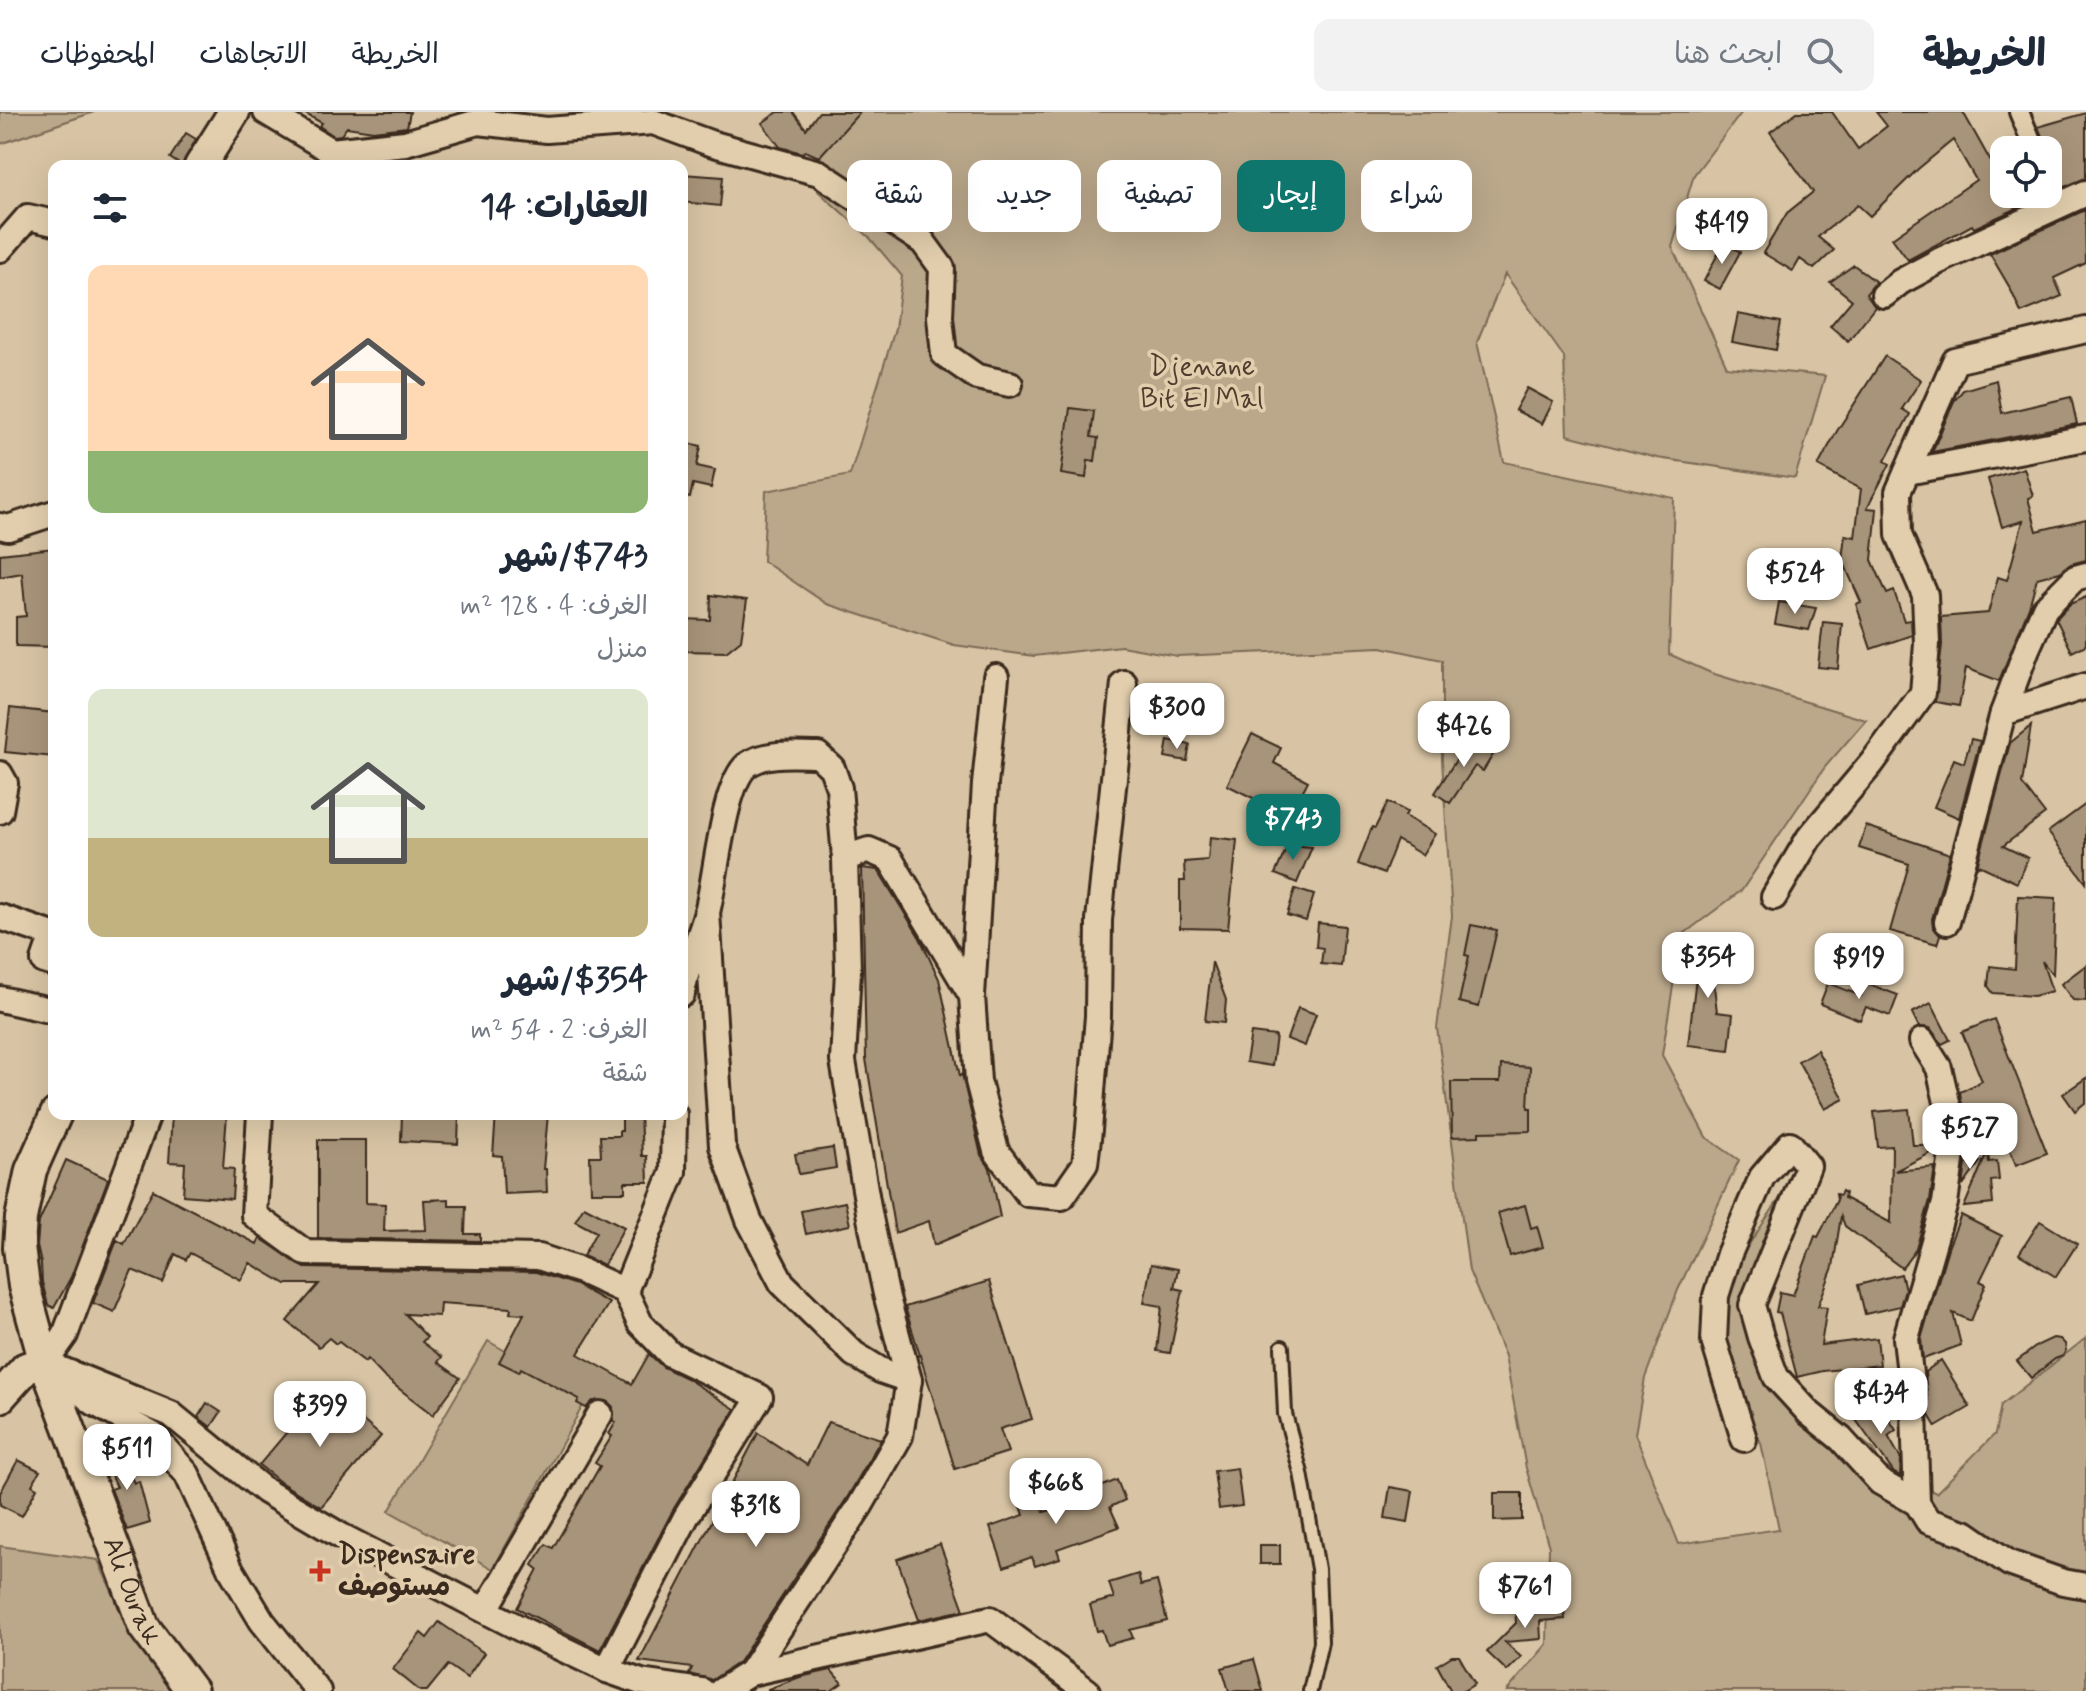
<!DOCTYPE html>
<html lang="ar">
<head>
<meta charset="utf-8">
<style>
  :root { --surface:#fff; --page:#f2f2f3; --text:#1f2937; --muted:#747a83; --line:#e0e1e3; --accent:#0f766e }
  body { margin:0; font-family:Mynerve,"Playpen Sans Arabic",sans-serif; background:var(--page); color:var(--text); direction:rtl; height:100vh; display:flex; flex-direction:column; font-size:30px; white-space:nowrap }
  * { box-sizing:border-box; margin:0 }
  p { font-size:26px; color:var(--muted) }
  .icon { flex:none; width:44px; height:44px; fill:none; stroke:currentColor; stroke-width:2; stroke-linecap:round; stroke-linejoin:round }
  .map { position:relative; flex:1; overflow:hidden; direction:ltr }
  .details { position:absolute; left:48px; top:48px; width:640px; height:960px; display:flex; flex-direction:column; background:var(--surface); border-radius:16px; box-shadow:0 8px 32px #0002; direction:rtl }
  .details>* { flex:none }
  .top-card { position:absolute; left:712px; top:48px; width:760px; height:72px; direction:rtl; display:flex; gap:16px }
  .tools { position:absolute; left:1990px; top:24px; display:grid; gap:16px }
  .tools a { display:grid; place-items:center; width:72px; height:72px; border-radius:16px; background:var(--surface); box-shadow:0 8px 32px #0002; font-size:40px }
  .price { position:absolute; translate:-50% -68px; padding:0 18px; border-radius:16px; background:#fff; color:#222; font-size:26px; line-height:52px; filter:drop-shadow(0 2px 4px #0008) }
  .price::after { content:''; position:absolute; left:50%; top:48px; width:24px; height:18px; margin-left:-12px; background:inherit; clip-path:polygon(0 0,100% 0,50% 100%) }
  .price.active { background:var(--accent); color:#fff }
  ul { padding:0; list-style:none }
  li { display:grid; align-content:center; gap:16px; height:424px; padding:0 40px }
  li span { display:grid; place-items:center; height:248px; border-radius:16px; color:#555 }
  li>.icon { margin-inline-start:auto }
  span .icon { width:144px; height:144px; fill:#fffc; stroke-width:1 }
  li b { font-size:34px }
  h2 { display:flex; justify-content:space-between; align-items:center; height:96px; padding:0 40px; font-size:34px }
  .tag { padding:0 28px; border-radius:16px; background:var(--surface); box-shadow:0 8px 32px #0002; font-size:28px; line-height:72px }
  .tag.active { background:var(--accent); color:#fff }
  header { display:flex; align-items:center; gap:48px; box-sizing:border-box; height:112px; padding:0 40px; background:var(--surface); border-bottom:2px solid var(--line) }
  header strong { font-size:38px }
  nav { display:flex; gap:44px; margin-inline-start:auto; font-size:28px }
  .search { width:560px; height:72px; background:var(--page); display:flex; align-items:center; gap:20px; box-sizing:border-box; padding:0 28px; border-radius:16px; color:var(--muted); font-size:30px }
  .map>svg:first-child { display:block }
  .green { fill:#bba88b; stroke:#7b6954; stroke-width:2 }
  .building { fill:#a8947a; stroke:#3b2a1e; stroke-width:2 }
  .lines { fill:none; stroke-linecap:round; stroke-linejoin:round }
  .service-casing { stroke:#3b2a1e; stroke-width:18 }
  .pedestrian-casing { stroke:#3b2a1e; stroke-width:24 }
  .minor-casing { stroke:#3b2a1e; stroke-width:30 }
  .tertiary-casing { stroke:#3b2a1e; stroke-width:36 }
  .service { stroke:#e2cead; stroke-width:12 }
  .pedestrian { stroke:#e2cead; stroke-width:18 }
  .minor { stroke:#e2cead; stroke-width:24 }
  .tertiary { stroke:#e2cead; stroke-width:30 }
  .poi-dot { fill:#c8321e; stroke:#e2cead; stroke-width:3 }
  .labels { text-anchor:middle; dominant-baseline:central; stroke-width:7; stroke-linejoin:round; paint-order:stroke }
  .park-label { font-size:28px; fill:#4e3d2e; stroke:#e2cead }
  .poi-label { font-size:28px; font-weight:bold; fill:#3b2a1e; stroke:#e2cead; text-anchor:start }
  .street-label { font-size:28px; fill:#3b2a1e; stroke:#e2cead }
</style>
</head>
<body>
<header>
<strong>الخريطة</strong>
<div class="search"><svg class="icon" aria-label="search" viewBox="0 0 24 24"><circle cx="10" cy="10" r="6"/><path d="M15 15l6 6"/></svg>ابحث هنا</div>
<nav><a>الخريطة</a><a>الاتجاهات</a><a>المحفوظات</a></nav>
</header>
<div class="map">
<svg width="2086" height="1579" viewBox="0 0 2086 1579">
  <rect width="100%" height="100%" fill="#d8c4a4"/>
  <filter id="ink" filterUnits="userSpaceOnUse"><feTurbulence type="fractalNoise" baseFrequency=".0125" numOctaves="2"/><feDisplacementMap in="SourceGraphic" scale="16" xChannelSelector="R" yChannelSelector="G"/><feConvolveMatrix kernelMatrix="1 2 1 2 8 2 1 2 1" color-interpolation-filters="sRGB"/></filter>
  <g filter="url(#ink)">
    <g class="green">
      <polygon points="0,0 94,0 0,32"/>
      <polygon points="845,0 1742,0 1694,63 1672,135 1727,255 1825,264 1795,366 1657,346 1567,323 1564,245 1505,162 1477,230 1504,350 1674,386 1669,542 1711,561 1866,608 1825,655 1742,778 1681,824 1662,943 1706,1025 1739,1048 1678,1178 1645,1266 1635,1322 1679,1432 1779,1417 1761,1331 1720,1234 1728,1164 1782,1083 1762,1130 1760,1180 1776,1244 1798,1278 1874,1338 1879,1352 1936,1381 1995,1322 2001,1293 2086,1226 2086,1579 1507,1579 1547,1532 1549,1435 1526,1356 1505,1244 1469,1159 1437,916 1452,804 1442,648 1442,548 1381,535 1177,544 1121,534 1034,544 954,533 827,492 763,449 766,379 850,363 895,217 902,164 869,125 818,79 822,32"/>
      <polygon points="488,1229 587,1286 493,1457 389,1399"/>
      <path d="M0,1434L98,1448C118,1496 141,1538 175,1579H0Z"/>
    </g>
    <g class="building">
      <polygon points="302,0 410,0 407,15 373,19 347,15 341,23 334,24 319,14 322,11"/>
      <polygon points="778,0 793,0 806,17 819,0 860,0 819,45 805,39 802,41 780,35 762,11"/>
      <polygon points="1797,0 1832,0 1858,37 1887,14 1876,0 1963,0 1996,59 2004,55 2004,82 2041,82 2042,85 1974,116 1972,113 1908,148 1892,126 1976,68 1953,28 1918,57 1870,104 1858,93 1818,125 1834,138 1814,157 1800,147 1793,159 1763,141 1787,101 1813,80 1770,20"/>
      <polygon points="2086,1 2086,66 2064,75 2056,59 2048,56 2048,38 2038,15"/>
      <polygon points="186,21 196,27 182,54 170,46"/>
      <polygon points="682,62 723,65 720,94 682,90"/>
      <polygon points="2085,98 2086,151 2054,166 2062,184 2021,201 2010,176 1990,142"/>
      <polygon points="1724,130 1740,140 1720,177 1704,169"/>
      <polygon points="1854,153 1876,170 1866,182 1875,195 1848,229 1830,214 1852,188 1830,170"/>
      <polygon points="1738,202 1781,210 1776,238 1732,230"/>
      <polygon points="1885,244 1921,268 1902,297 1910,302 1885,349 1890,352 1867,396 1877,397 1872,448 1887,482 1894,479 1904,509 1911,508 1912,523 1871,537 1856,492 1861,490 1842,447 1845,423 1855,425 1861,377 1818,354 1837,319"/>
      <polygon points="1996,268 2002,301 2071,285 2077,312 1932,340 1954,289 1963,278"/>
      <polygon points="1527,276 1553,290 1542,312 1515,298"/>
      <polygon points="1070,296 1094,299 1091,325 1098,326 1095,349 1088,348 1086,366 1061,362"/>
      <polygon points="682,329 701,334 697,354 715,358 711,376 693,372 690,386 682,385"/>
      <polygon points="2024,356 2033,384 2028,386 2037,419 2086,407 2086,448 2071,452 2060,460 2037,466 2029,495 1999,569 1966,556 1959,594 1935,590 1942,533 1941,505 1988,501 1998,465 2007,468 2023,409 2002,415 1988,367"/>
      <polygon points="54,436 54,535 16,534 16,505 26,504 22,461 0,465 0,442"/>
      <polygon points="711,483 747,488 741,528 726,540 682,539 682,507 710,508"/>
      <polygon points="2086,485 2086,533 2072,540 2056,507 2070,492"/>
      <polygon points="1779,490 1816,496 1809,518 1775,512"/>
      <polygon points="1823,510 1842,512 1838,557 1818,555"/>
      <polygon points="10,596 54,601 54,645 5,640"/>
      <polygon points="2031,614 2022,672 2045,702 2003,734 2028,746 2017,771 1979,753 1977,755 2010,631"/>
      <polygon points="1252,622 1281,636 1274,651 1308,669 1287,709 1280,709 1267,702 1271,695 1227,673"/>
      <polygon points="1470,626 1494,641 1483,659 1475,654 1450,691 1435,681"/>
      <polygon points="1971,627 1980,629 1959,706 1934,695 1954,647 1964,651"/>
      <polygon points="1168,628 1190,633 1187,649 1165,645"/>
      <polygon points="1388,690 1407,700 1405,704 1435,722 1422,743 1397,728 1384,762 1358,752 1372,715 1375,716"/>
      <polygon points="2086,692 2086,771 2048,720"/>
      <polygon points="1866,714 1950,742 1932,807 1933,815 1940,823 1937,832 1890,819 1909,752 1859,736"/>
      <polygon points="1210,725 1237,728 1228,817 1180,816 1180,769 1185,769 1184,750 1208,748"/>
      <polygon points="1288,733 1312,735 1297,771 1275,762"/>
      <polygon points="862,756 878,758 920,826 939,867 960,964 962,962 981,1043 990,1056 1000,1105 934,1133 929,1109 895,1121 866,947"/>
      <polygon points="1295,777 1314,783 1306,809 1287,803"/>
      <polygon points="2018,784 2056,786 2053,863 2042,849 2052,879 2034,884 1993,881 1988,874 1990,854 2015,857"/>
      <polygon points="1318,811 1345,814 1341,854 1321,852 1323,836 1316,835"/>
      <polygon points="1471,813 1497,818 1479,895 1459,890 1469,844 1465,843"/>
      <polygon points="1701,824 1708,824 1710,839 1723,839 1724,864 1713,865 1717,900 1733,902 1729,938 1688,933 1696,865 1688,866 1686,840 1699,840"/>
      <polygon points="1212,850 1226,888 1224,911 1205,909"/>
      <polygon points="2086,853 2086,889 2073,888 2061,872"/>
      <polygon points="1828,871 1861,884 1866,871 1898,883 1890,904 1866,895 1860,908 1820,892"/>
      <polygon points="1931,891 1950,928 1942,932 1930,916 1919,915 1912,901"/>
      <polygon points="1298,896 1316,902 1305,934 1287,927"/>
      <polygon points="1994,907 2047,1041 2016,1053 1998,1009 1966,1023 1960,980 1982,969 1962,920"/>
      <polygon points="1251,921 1276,924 1272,954 1246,950"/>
      <polygon points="1817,938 1844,987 1825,997 1798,949"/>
      <polygon points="1501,953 1530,955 1528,996 1531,996 1531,1019 1479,1020 1479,1024 1452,1025 1451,970 1500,970"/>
      <polygon points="2086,966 2086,990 2075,999 2063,982"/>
      <polygon points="1909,997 1913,1033 1937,1033 1937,1038 1895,1059 1935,1055 1930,1088 1916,1137 1902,1156 1845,1114 1841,1104 1833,1155 1818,1194 1827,1195 1821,1233 1877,1226 1880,1253 1823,1259 1797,1265 1780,1201 1776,1200 1780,1180 1793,1183 1815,1124 1818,1125 1837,1088 1836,1082 1840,1083 1842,1079 1845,1081 1844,1086 1891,1111 1892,1034 1878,1035 1874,1000"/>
      <polygon points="172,1002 227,1002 223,1056 234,1057 232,1087 183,1083 185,1051 169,1050"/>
      <polygon points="402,1002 459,1002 458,1032 401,1029"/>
      <polygon points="496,1002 548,1002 543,1057 546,1057 547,1080 504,1082 502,1044 493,1043"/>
      <polygon points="622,1002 640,1002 642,1044 647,1044 648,1070 625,1070 625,1080 591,1080 590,1044 601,1044 600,1024 619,1024 619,1019 622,1019"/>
      <polygon points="318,1028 366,1028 366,1091 385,1092 384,1119 426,1118 424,1088 449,1087 449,1094 466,1094 465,1122 480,1122 480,1129 318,1126"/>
      <polygon points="833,1036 836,1056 799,1062 795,1042"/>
      <polygon points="1988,1038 1989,1050 1997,1049 1999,1068 1991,1069 1993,1092 1964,1095"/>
      <polygon points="66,1048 108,1067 71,1165 54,1196 48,1193 42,1170 41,1152 37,1134 39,1110"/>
      <polygon points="1980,1050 1963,1074 1966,1052"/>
      <polygon points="153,1078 257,1132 260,1126 305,1156 536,1160 576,1173 609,1191 578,1242 632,1272 649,1242 663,1255 686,1266 735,1297 673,1398 600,1538 517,1496 538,1457 533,1453 546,1432 553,1436 600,1354 595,1351 612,1324 609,1322 616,1310 613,1309 613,1295 607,1289 593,1289 586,1296 577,1291 579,1287 521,1256 519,1260 499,1250 524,1202 510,1201 511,1196 440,1191 439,1204 405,1202 427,1225 422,1230 442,1245 438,1250 460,1266 433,1303 384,1265 367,1247 365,1250 339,1230 336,1232 329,1226 319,1235 287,1209 319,1172 286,1172 250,1151 241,1168 190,1141 186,1148 175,1142 163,1171 132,1158 114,1200 93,1191 117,1128 124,1132"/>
      <polygon points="845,1090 850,1113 806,1122 801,1099"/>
      <polygon points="1525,1093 1531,1116 1537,1114 1543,1135 1510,1144 1498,1101"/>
      <polygon points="584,1094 624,1115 604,1153 583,1144 596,1120 575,1109"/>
      <polygon points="1961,1103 2002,1124 1980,1169 1986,1172 1971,1209 1953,1201 1961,1233 1923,1247 1921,1227 1948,1136"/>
      <polygon points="2040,1109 2077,1132 2056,1165 2019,1142"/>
      <polygon points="1151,1152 1178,1157 1174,1176 1183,1178 1170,1241 1157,1239 1162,1194 1144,1191"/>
      <polygon points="1901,1162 1905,1177 1900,1194 1865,1202 1858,1173"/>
      <polygon points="989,1169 1032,1307 1000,1317 1008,1340 955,1357 905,1195"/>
      <polygon points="2053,1226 2060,1227 2065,1232 2066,1238 2063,1244 2055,1247 2031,1266 2017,1249 2038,1233"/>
      <polygon points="1941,1248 1970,1295 1936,1315 1929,1303 1925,1260"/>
      <polygon points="324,1276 381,1324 321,1395 280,1370 259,1353"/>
      <polygon points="207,1291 221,1300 211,1315 198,1305"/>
      <polygon points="1878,1292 1896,1318 1888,1324 1901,1347 1900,1364 1894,1361 1856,1308"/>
      <polygon points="828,1310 881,1327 847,1386 739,1550 712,1568 689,1562 692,1556 639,1549 758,1321 807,1353"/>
      <polygon points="117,1336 134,1371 139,1369 150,1411 127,1418 111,1377 117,1375 102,1343"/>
      <polygon points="18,1348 40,1359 32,1373 37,1376 22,1404 0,1393 0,1381"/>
      <polygon points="1237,1356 1242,1394 1219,1397 1214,1359"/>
      <polygon points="1117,1368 1125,1388 1110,1395 1119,1415 1057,1437 1060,1446 1035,1454 1032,1445 1004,1455 990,1415 1024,1403 1020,1391 1039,1384 1044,1400 1089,1388 1086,1381"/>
      <polygon points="1390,1375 1413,1379 1408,1410 1385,1406"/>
      <polygon points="1494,1381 1522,1381 1522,1408 1494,1409"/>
      <polygon points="940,1432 964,1498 919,1508 897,1447"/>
      <rect x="1260" y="1433" width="20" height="19"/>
      <polygon points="1138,1462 1141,1473 1157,1469 1167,1509 1130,1518 1133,1526 1107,1533 1102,1518 1097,1519 1090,1493 1114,1486 1109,1471"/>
      <polygon points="1563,1490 1565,1507 1540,1509 1541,1527 1505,1530 1521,1545 1507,1559 1487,1540 1516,1511 1515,1493"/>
      <polygon points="439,1510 484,1541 467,1566 448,1553 427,1579 420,1579 393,1557 421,1521 427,1526"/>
      <polygon points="1452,1544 1459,1544 1475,1572 1463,1579 1451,1579 1437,1553"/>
      <polygon points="1254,1547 1263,1579 1229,1579 1222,1556"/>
      <polygon points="831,1558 842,1571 831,1579 768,1579 768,1577 800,1565"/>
    </g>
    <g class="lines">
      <g class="service-casing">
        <polyline id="service" points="1282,1235 1285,1302 1301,1361 1318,1457 1321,1530 1310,1579"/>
      </g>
      <g class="pedestrian-casing">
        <g id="pedestrian">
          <polyline points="2019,0 2035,38"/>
          <polyline points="2048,68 2060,95"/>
        </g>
      </g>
      <g class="minor-casing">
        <g id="minor">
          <polyline points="266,0 331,39 405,31 478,10 547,18 653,10 710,31 819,61 923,130 942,156 940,205 944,242 977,265 1010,272"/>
          <polyline points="0,137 28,105 54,111"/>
          <polyline points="1884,183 1900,170 1939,149 2086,81"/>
          <polyline points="1907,360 2086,326"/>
          <polyline points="0,414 8,416 54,401"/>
          <polyline points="2003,601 2086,574"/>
          <polyline points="0,662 5,671 0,699"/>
          <polyline points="1774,785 1809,726 1872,651 1923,581 1927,532 1925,483 1899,423 1898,380 1955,249 2086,218"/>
          <polyline points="707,800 722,1034 749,1108 782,1171 854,1242 880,1258 909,1268"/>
          <polyline points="0,805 53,823 44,849 54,852"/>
          <polyline points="1947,810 2003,601 2026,539 2045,496 2075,466 2086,463"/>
          <path d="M682,882C686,853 700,827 707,800C716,767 723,673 747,653C766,639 795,643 818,643L832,656L839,676L845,746"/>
          <polyline points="972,884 985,672 996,565"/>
          <polyline points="0,887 54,899"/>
          <polyline points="260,1002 254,1103 306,1141 539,1145 581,1159 625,1179 640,1211 670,1242 760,1285 686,1405 607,1558"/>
          <polyline points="625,1179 673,1060 674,1002"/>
          <polyline points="45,1251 171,1302 265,1379 341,1424 523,1518 607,1558 641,1570 702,1579"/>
          <polyline points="45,1251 65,1223 148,1002"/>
          <polyline points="63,1266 93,1290 153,1323 187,1362 230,1456 262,1509 318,1579"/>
          <polyline points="1744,1327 1714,1229 1716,1184 1729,1142 1762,1065 1790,1032 1808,1054 1752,1193 1761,1225 1776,1265 1809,1301 1841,1327 1880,1370 1917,1391 1928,1409 1967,1422 2009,1451 2063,1470 2086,1474"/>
          <polyline points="1917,1391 1914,1298 1906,1226 1945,1091 1952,1042 1950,1003 1939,956 1922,929"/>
          <polyline points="486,1497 600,1302"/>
          <polyline points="750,1561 860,1394 900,1324 909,1268 886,1182 870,1106 843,949 848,859 845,746 869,738 890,747 972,884 978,969 996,1039 1028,1082 1062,1085 1085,1052 1089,1018 1098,904 1099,808 1124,571"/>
          <polyline points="721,1579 750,1561 990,1507 1087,1579"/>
        </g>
      </g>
      <g class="tertiary-casing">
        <g id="tertiary">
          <polyline points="200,54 234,0"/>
          <path id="s1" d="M56,1002L31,1058L21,1106L19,1135L24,1174L45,1251L144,1515L192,1579"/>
          <polyline points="0,1285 26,1256 45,1251"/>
        </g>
      </g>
      <use href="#service" class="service"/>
      <use href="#pedestrian" class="pedestrian"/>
      <use href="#minor" class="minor"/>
      <use href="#tertiary" class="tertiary"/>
    </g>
  </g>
  <path class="poi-dot" d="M316 1447h8v8h8v8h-8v8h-8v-8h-8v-8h8z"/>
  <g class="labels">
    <g class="park-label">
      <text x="1202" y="255">Djenane<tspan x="1202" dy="32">Bit El Mal</tspan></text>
    </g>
    <g class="poi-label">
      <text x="338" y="1443">Dispensaire<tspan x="338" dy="32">مستوصف</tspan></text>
    </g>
    <g class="street-label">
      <text stroke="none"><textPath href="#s1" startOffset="502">Ali Ourak</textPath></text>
    </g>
  </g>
</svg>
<div class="tools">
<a><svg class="icon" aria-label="locate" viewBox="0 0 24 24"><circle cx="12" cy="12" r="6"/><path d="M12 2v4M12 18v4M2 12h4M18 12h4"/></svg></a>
</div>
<b class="price" style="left:1722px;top:154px">$419</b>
<b class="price" style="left:1795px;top:504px">$524</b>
<b class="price" style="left:1177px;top:639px">$300</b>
<b class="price" style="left:1464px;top:657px">$426</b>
<b class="price active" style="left:1293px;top:750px">$743</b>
<b class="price" style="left:1708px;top:888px">$354</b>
<b class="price" style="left:1859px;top:889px">$919</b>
<b class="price" style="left:1970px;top:1059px">$527</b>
<b class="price" style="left:1881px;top:1324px">$434</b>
<b class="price" style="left:320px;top:1337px">$399</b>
<b class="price" style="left:127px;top:1380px">$511</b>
<b class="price" style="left:1056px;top:1414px">$668</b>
<b class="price" style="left:756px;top:1437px">$318</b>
<b class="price" style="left:1525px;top:1518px">$761</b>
<div class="top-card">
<a class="tag">شراء</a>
<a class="tag active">إيجار</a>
<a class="tag">تصفية</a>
<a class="tag">جديد</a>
<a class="tag">شقة</a>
</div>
<section class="details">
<h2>العقارات: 14<svg class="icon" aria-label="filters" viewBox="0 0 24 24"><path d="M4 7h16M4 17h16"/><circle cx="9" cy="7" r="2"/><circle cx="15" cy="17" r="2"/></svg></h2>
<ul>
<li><span style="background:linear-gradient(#ffd9b3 75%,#8fb573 0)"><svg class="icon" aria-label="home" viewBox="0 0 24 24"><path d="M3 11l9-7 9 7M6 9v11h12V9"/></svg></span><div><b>$743/شهر</b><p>الغرف: 4 · 128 m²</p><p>منزل</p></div></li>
<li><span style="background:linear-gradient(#dfe7d0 60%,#c2b280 0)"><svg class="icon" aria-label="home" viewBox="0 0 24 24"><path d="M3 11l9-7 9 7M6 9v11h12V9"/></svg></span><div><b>$354/شهر</b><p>الغرف: 2 · 54 m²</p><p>شقة</p></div></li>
</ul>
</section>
</div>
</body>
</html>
